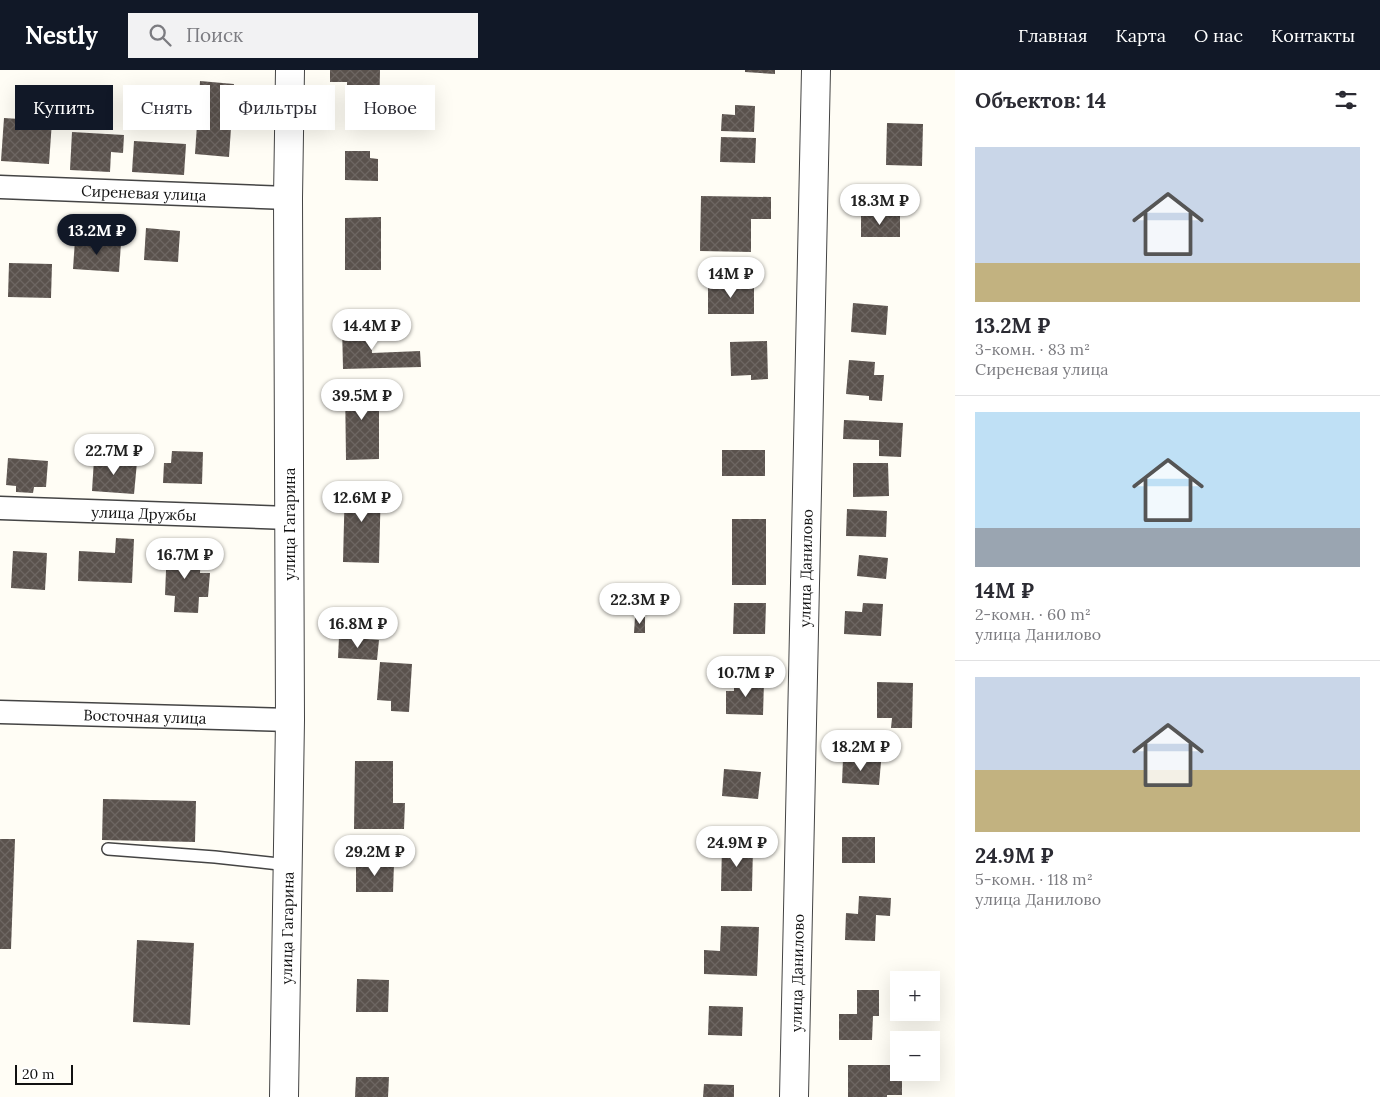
<!DOCTYPE html>
<html lang="ru">
<head>
<meta charset="utf-8">
<style>
  :root { --surface:#fff; --page:#f2f2f3; --text:#2b2b33; --muted:#7c7c81; --line:#e1e1e2; --accent:#111827 }
  body { margin:0; font-family:Lora,serif; background:var(--page); color:var(--text); height:100vh; display:flex; flex-direction:column; font-size:19px; white-space:nowrap }
  * { box-sizing:border-box; margin:0 }
  p { font-size:16px; color:var(--muted) }
  .icon { flex:none; width:28px; height:28px; fill:none; stroke:currentColor; stroke-width:2; stroke-linecap:round; stroke-linejoin:round }
  .map { position:relative; flex:1; overflow:hidden }
  .panel { display:flex; flex-direction:column; background:var(--surface); width:425px }
  .panel>* { flex:none }
  .hud { position:absolute; left:15px; top:15px; width:475px; height:45px; display:flex; gap:10px }
  .buttons { position:absolute; left:890px; top:901px; display:grid; gap:10px }
  .buttons a { display:grid; place-items:center; width:50px; height:50px; border-radius:0px; background:var(--surface); box-shadow:0 5px 20px #0002; font-size:25px }
  .scale { position:absolute; left:15px; bottom:12px; width:58px; box-sizing:border-box; padding-left:5px; border:2px solid #111; border-top:0; font-size:14px; line-height:18px; white-space:nowrap; color:#111; -webkit-text-stroke:4px #fff; paint-order:stroke }
  .price { position:absolute; translate:-50% -42px; padding:0 11px; border-radius:18px; background:#fff; color:#222; font-size:16px; line-height:32px; filter:drop-shadow(0 1px 2px #0008) }
  .price::after { content:''; position:absolute; left:50%; top:30px; width:15px; height:11px; margin-left:-8px; background:inherit; clip-path:polygon(0 0,100% 0,50% 100%) }
  .price.selected { background:var(--accent); color:#fff }
  ul { padding:0; list-style:none }
  li { display:grid; align-content:center; gap:10px; height:265px; padding:0 20px }
  li+li { border-top:1px solid var(--line) }
  li span { display:grid; place-items:center; height:155px; border-radius:0px; color:#555 }
  li>.icon { margin-inline-start:auto }
  span .icon { width:90px; height:90px; fill:#fffc; stroke-width:1 }
  li b { font-size:21px }
  h2 { display:flex; justify-content:space-between; align-items:center; height:60px; padding:0 20px; font-size:21px }
  .pill { padding:0 18px; border-radius:0px; background:var(--surface); box-shadow:0 5px 20px #0002; font-size:18px; line-height:45px }
  .pill.selected { background:var(--accent); color:#fff }
  header { display:flex; align-items:center; gap:30px; box-sizing:border-box; height:70px; padding:0 25px; background:var(--accent); color:#fff }
  header strong { font-size:24px }
  nav { display:flex; gap:28px; margin-inline-start:auto; font-size:18px }
  .search { width:350px; height:45px; background:var(--page); display:flex; align-items:center; gap:12px; box-sizing:border-box; padding:0 18px; border-radius:0px; color:var(--muted); font-size:19px }
  main { display:flex; flex:1; min-height:0 }
  .map>svg:first-child { display:block }
  .building { fill:url(#building-cross-hatch) }
  .lines { fill:none; stroke-linecap:round; stroke-linejoin:round }
  .service-casing { stroke:#444; stroke-width:14 }
  .minor-casing { stroke:#444; stroke-width:25 }
  .tertiary-casing { stroke:#444; stroke-width:30 }
  .service { stroke:#fff; stroke-width:11 }
  .minor { stroke:#fff; stroke-width:22 }
  .tertiary { stroke:#fff; stroke-width:28 }
  .labels { text-anchor:middle; dominant-baseline:central; stroke-width:5; stroke-linejoin:round; paint-order:stroke }
  .street-label { font-size:15px; fill:#111; stroke:#fff }
</style>
</head>
<body>
<header>
<strong>Nestly</strong>
<div class="search"><svg class="icon" aria-label="search" viewBox="0 0 24 24"><circle cx="10" cy="10" r="6"/><path d="M15 15l6 6"/></svg>Поиск</div>
<nav><a>Главная</a><a>Карта</a><a>О нас</a><a>Контакты</a></nav>
</header>
<main>
<div class="map">
<svg width="955" height="1027" viewBox="0 0 955 1027">
  <defs>
    <pattern id="building-cross-hatch" width="8" height="8" patternUnits="userSpaceOnUse" patternTransform="scale(1.25)"><rect width="8" height="8" fill="#5a524d"/><path d="M0 0l8 8M0 8l8-8" fill="none" stroke="#6d6662"/></pattern>
  </defs>
  <rect width="100%" height="100%" fill="#fffdf5"/>
  <g class="building">
    <polygon points="330,0 380,0 379,48 347,48 347,12 330,12"/>
    <polygon points="745,0 775,0 775,4 745,2"/>
    <polygon points="200,11 234,14 229,87 195,84"/>
    <polygon points="735,35 755,36 754,62 721,61 722,44 735,45"/>
    <polygon points="4,48 52,51 49,94 1,91"/>
    <polygon points="887,53 923,54 922,96 886,95"/>
    <polygon points="72,62 124,65 123,83 111,82 110,102 70,100"/>
    <polygon points="721,67 756,68 755,93 720,92"/>
    <polygon points="134,71 186,74 184,105 132,102"/>
    <polygon points="345,81 370,81 370,88 378,89 378,111 345,110"/>
    <polygon points="701,126 771,127 771,149 751,149 751,182 700,181"/>
    <rect x="861" y="146" width="39" height="21"/>
    <polygon points="381,147 381,200 345,200 345,148"/>
    <polygon points="146,158 180,161 178,192 144,190"/>
    <polygon points="75,170 121,173 119,202 73,199"/>
    <polygon points="9,193 52,194 51,228 8,227"/>
    <rect x="708" y="214" width="46" height="30"/>
    <polygon points="853,233 888,236 886,265 851,262"/>
    <polygon points="371,254 372,283 420,281 421,297 343,299 342,255"/>
    <polygon points="767,271 768,309 751,310 751,305 731,306 730,272"/>
    <polygon points="849,290 875,292 874,305 884,305 882,331 869,330 869,326 846,324"/>
    <polygon points="345,312 379,312 379,389 346,390"/>
    <polygon points="844,350 903,353 901,387 879,386 879,370 843,369"/>
    <rect x="722" y="380" width="43" height="26"/>
    <polygon points="172,381 203,382 202,414 163,413 164,393 171,393"/>
    <polygon points="8,388 48,391 46,417 34,417 33,423 16,422 16,416 6,415"/>
    <polygon points="94,389 137,392 134,424 92,421"/>
    <polygon points="853,393 888,393 889,426 853,427"/>
    <polygon points="345,412 381,413 379,493 343,492"/>
    <polygon points="847,439 887,441 886,467 846,466"/>
    <rect x="732" y="449" width="34" height="66"/>
    <polygon points="116,468 134,469 132,513 78,511 79,481 115,483"/>
    <polygon points="167,476 184,477 184,485 201,486 200,503 210,503 208,527 199,527 198,543 174,542 175,526 165,525"/>
    <polygon points="13,481 47,483 45,520 11,518"/>
    <polygon points="859,485 888,488 886,509 857,506"/>
    <polygon points="734,533 766,533 765,564 733,564"/>
    <polygon points="863,533 883,534 881,566 844,564 845,541 862,542"/>
    <polygon points="635,547 645,547 645,563 634,563"/>
    <polygon points="339,567 379,570 377,590 338,588"/>
    <polygon points="380,592 412,594 409,642 391,641 391,631 377,630"/>
    <polygon points="734,610 764,611 763,645 726,644 726,621 734,621"/>
    <polygon points="877,612 913,613 912,658 891,658 892,648 877,648"/>
    <polygon points="843,689 881,692 879,715 842,713"/>
    <polygon points="355,691 393,691 393,733 405,733 404,759 354,759"/>
    <polygon points="724,699 761,702 758,729 722,726"/>
    <polygon points="103,729 196,731 195,772 102,770"/>
    <rect x="842" y="767" width="33" height="26"/>
    <polygon points="0,769 15,769 11,879 0,879"/>
    <polygon points="722,775 753,776 752,821 721,821"/>
    <polygon points="356,793 394,793 393,822 356,822"/>
    <polygon points="859,826 891,828 890,846 876,845 875,871 845,870 846,843 858,844"/>
    <polygon points="721,856 759,857 757,906 704,904 704,880 720,881"/>
    <polygon points="137,870 194,873 190,955 133,952"/>
    <polygon points="357,909 389,910 388,942 356,942"/>
    <polygon points="857,920 879,920 879,946 873,946 872,970 839,970 839,944 857,944"/>
    <polygon points="709,936 743,937 742,966 708,965"/>
    <polygon points="848,995 899,995 899,1002 902,1002 902,1025 887,1025 887,1027 848,1027"/>
    <polygon points="356,1007 389,1007 388,1027 355,1027"/>
    <polygon points="704,1014 734,1015 734,1027 703,1027"/>
  </g>
  <g class="lines">
    <g class="service-casing">
      <polyline id="service" points="108,779 215,787 288,795"/>
    </g>
    <g class="minor-casing">
      <g id="minor">
        <path id="s1" d="M0,117L288,128"/>
        <path id="s2" d="M0,438L289,448"/>
        <path id="s3" d="M0,642L290,650"/>
      </g>
    </g>
    <g class="tertiary-casing">
      <g id="tertiary">
        <path id="s4" d="M284,1027L290,650L288,128L290,0"/>
        <path id="s5" d="M794,1027L816,0"/>
      </g>
    </g>
    <use href="#service" class="service"/>
    <use href="#minor" class="minor"/>
    <use href="#tertiary" class="tertiary"/>
  </g>
  <g class="labels">
    <g class="street-label">
      <text stroke="none"><textPath href="#s1" startOffset="144">Сиреневая улица</textPath></text>
      <text stroke="none"><textPath href="#s2" startOffset="144">улица Дружбы</textPath></text>
      <text transform="translate(289 454) rotate(-90)">улица Гагарина</text>
      <text stroke="none"><textPath href="#s5" startOffset="529">улица Данилово</textPath></text>
      <text stroke="none"><textPath href="#s3" startOffset="145">Восточная улица</textPath></text>
      <text stroke="none"><textPath href="#s4" startOffset="169">улица Гагарина</textPath></text>
      <text stroke="none"><textPath href="#s5" startOffset="124">улица Данилово</textPath></text>
    </g>
  </g>
</svg>
<div class="buttons">
<a>+</a>
<a>−</a>
</div>
<div class="scale">20 m</div>
<b class="price" style="left:880px;top:156px">18.3M ₽</b>
<b class="price selected" style="left:97px;top:186px">13.2M ₽</b>
<b class="price" style="left:731px;top:229px">14M ₽</b>
<b class="price" style="left:372px;top:281px">14.4M ₽</b>
<b class="price" style="left:362px;top:351px">39.5M ₽</b>
<b class="price" style="left:114px;top:406px">22.7M ₽</b>
<b class="price" style="left:362px;top:453px">12.6M ₽</b>
<b class="price" style="left:185px;top:510px">16.7M ₽</b>
<b class="price" style="left:640px;top:555px">22.3M ₽</b>
<b class="price" style="left:358px;top:579px">16.8M ₽</b>
<b class="price" style="left:746px;top:628px">10.7M ₽</b>
<b class="price" style="left:861px;top:702px">18.2M ₽</b>
<b class="price" style="left:737px;top:798px">24.9M ₽</b>
<b class="price" style="left:375px;top:807px">29.2M ₽</b>
<div class="hud">
<a class="pill selected">Купить</a>
<a class="pill">Снять</a>
<a class="pill">Фильтры</a>
<a class="pill">Новое</a>
</div>
</div>
<section class="panel">
<h2>Объектов: 14<svg class="icon" aria-label="filters" viewBox="0 0 24 24"><path d="M4 7h16M4 17h16"/><circle cx="9" cy="7" r="2"/><circle cx="15" cy="17" r="2"/></svg></h2>
<ul>
<li><span style="background:linear-gradient(#c9d6e8 75%,#c2b280 0)"><svg class="icon" aria-label="home" viewBox="0 0 24 24"><path d="M3 11l9-7 9 7M6 9v11h12V9"/></svg></span><div><b>13.2M ₽</b><p>3-комн. · 83 m²</p><p>Сиреневая улица</p></div></li>
<li><span style="background:linear-gradient(#bfe0f5 75%,#9aa5b1 0)"><svg class="icon" aria-label="home" viewBox="0 0 24 24"><path d="M3 11l9-7 9 7M6 9v11h12V9"/></svg></span><div><b>14M ₽</b><p>2-комн. · 60 m²</p><p>улица Данилово</p></div></li>
<li><span style="background:linear-gradient(#c9d6e8 60%,#c2b280 0)"><svg class="icon" aria-label="home" viewBox="0 0 24 24"><path d="M3 11l9-7 9 7M6 9v11h12V9"/></svg></span><div><b>24.9M ₽</b><p>5-комн. · 118 m²</p><p>улица Данилово</p></div></li>
</ul>
</section>
</main>
</body>
</html>
